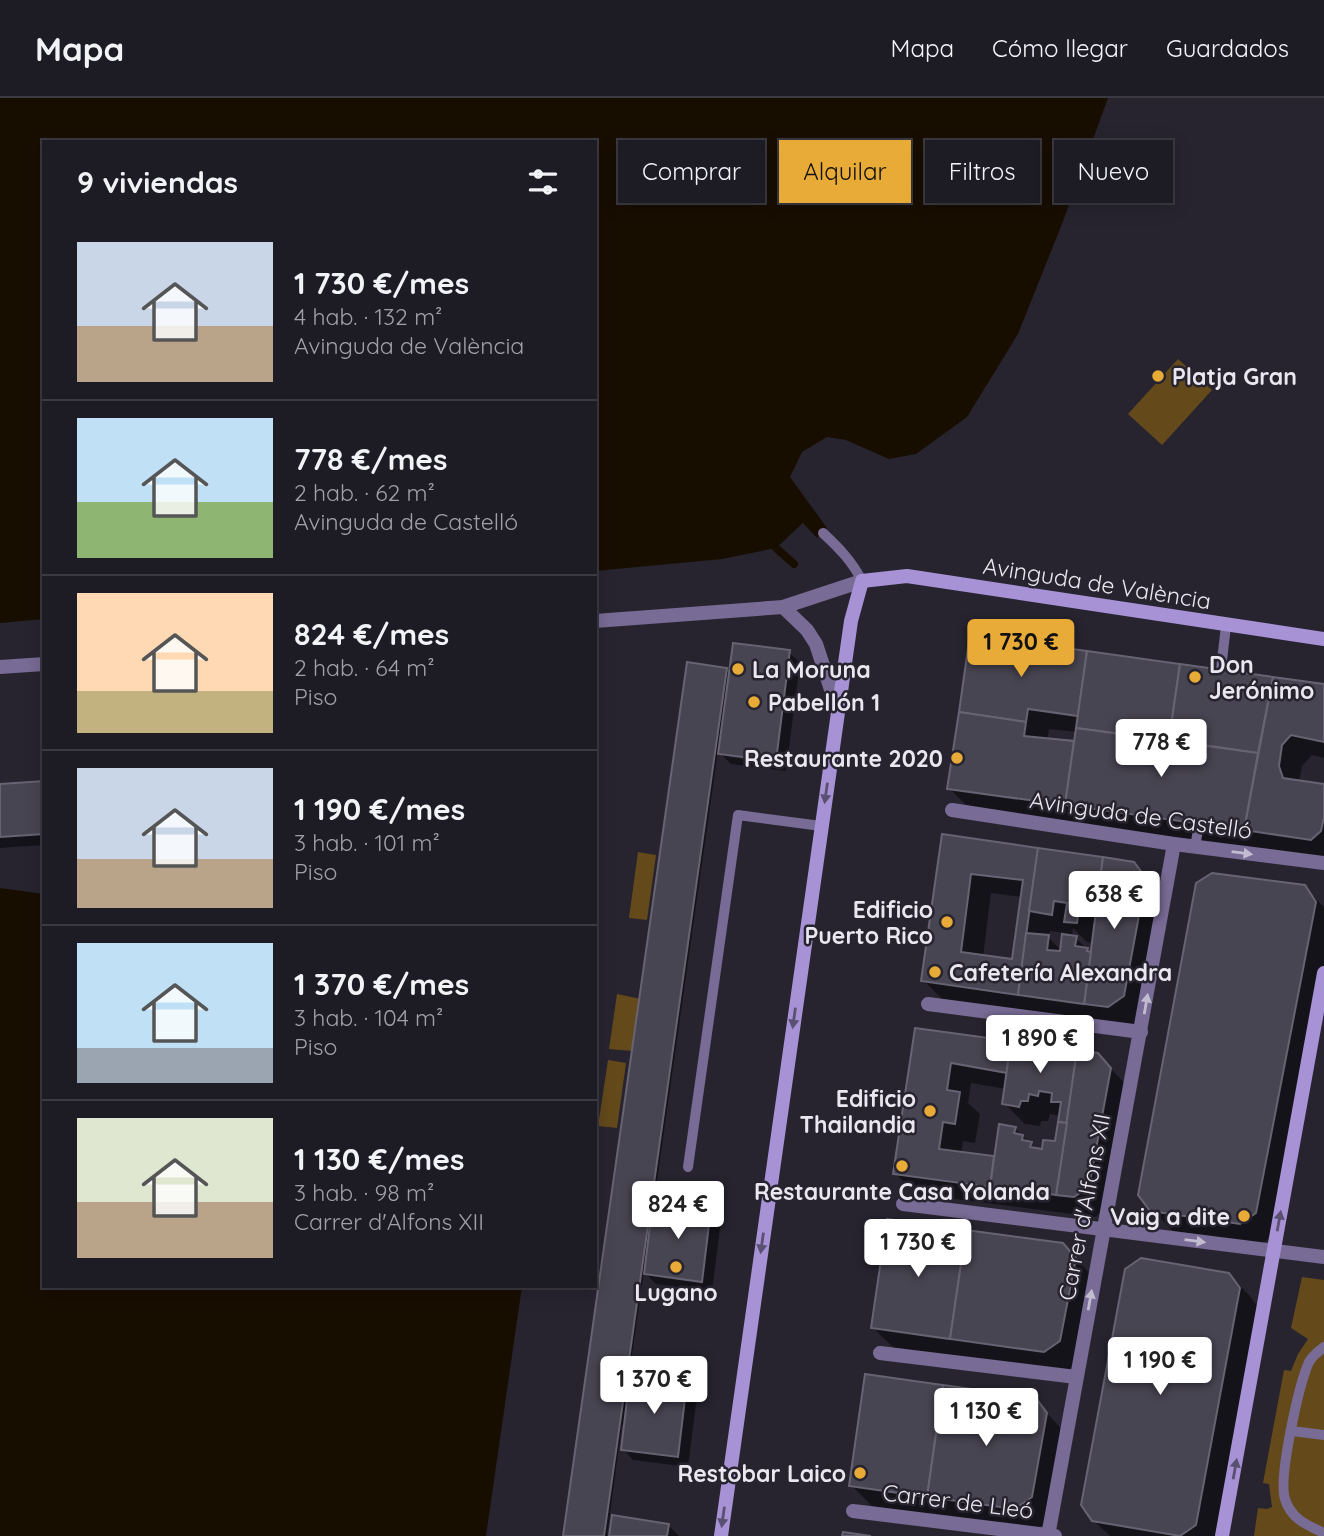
<!DOCTYPE html>
<html lang="es">
<head>
<meta charset="utf-8">
<style>
  :root { --surface:#1d1b24; --page:#25242c; --text:#f1f3f6; --muted:#a0a1a6; --line:#3b3941; --accent:#e8ab37 }
  body { margin:0; font-family:Quicksand,sans-serif; background:var(--page); color:var(--text); height:100vh; display:flex; flex-direction:column; font-size:26px; white-space:nowrap }
  * { box-sizing:border-box; margin:0 }
  p { font-size:23px; color:var(--muted) }
  .icon { flex:none; width:38px; height:38px; fill:none; stroke:currentColor; stroke-width:2; stroke-linecap:round; stroke-linejoin:round }
  .map { position:relative; flex:1; overflow:hidden }
  .panel { position:absolute; left:42px; top:42px; width:555px; height:1148px; display:flex; flex-direction:column; background:var(--surface); border-radius:0px; box-shadow:0 4px 18px #0003,0 0 0 2px var(--line) }
  .panel>* { flex:none }
  .hud { position:absolute; left:618px; top:42px; width:600px; height:63px; display:flex; gap:14px }
  .price { position:absolute; translate:-50% -60px; padding:0 16px; border-radius:7px; background:#fff; color:#222; font-size:23px; line-height:46px; filter:drop-shadow(0 2px 4px #0008) }
  .price::after { content:''; position:absolute; left:50%; top:42px; width:21px; height:16px; margin-left:-10px; background:inherit; clip-path:polygon(0 0,100% 0,50% 100%) }
  .price.on { background:var(--accent); color:#111 }
  ul { padding:0; list-style:none }
  li { display:flex; align-items:center; gap:21px; height:175px; padding:0 35px }
  li+li { border-top:2px solid var(--line) }
  li span { display:grid; place-items:center; flex:none; width:196px; height:140px; border-radius:0px; color:#555 }
  li>.icon { margin-inline-start:auto }
  span .icon { width:84px; height:84px; fill:#fffc; stroke-width:1 }
  li b { font-size:30px }
  h2 { display:flex; justify-content:space-between; align-items:center; height:84px; padding:0 35px; font-size:30px }
  .pill { padding:0 24px; border-radius:0px; background:var(--surface); box-shadow:0 4px 18px #0003,0 0 0 2px var(--line); font-size:24px; line-height:63px }
  .pill.on { background:var(--accent); color:#111 }
  header { display:flex; align-items:center; gap:42px; box-sizing:border-box; height:98px; padding:0 35px; background:var(--surface); border-bottom:2px solid var(--line) }
  header strong { font-size:33px }
  nav { display:flex; gap:38px; margin-inline-start:auto; font-size:24px }
  .map>svg:first-child { display:block }
  .green { fill:#644a1b }
  .water { fill:#180e00 }
  .shadow { fill:#0007; fill-rule:evenodd }
  .lines { fill:none; stroke-linecap:round; stroke-linejoin:round }
  .stream { stroke:#180e00; stroke-width:8 }
  .building { fill:#484552; stroke:#676372; stroke-width:2; fill-rule:evenodd }
  .lane { stroke:#786b95; stroke-width:10 }
  .street { stroke:#786b95; stroke-width:14 }
  .secondary { stroke:#a792d6; stroke-width:14 }
  .oneway { fill:#5a5072 }
  .oneway2 { fill:#c2bcd0 }
  .poi-dot { fill:#e8ab37; stroke:#272430; stroke-width:2.5 }
  .labels { text-anchor:middle; dominant-baseline:central; stroke-width:5; stroke-linejoin:round; paint-order:stroke }
  .poi-label { font-size:23px; font-weight:bold; fill:#eae7f0; stroke:#272430; text-anchor:start }
  .street-label { font-size:23px; fill:#eae7f0; stroke:#272430 }
</style>
</head>
<body>
<header>
<strong>Mapa</strong>
<nav><a>Mapa</a><a>Cómo llegar</a><a>Guardados</a></nav>
</header>
<div class="map">
<svg width="1324" height="1438" viewBox="0 0 1324 1438">
  <rect width="100%" height="100%" fill="#272430"/>
  <g class="green">
    <polygon points="1178,261 1212,292 1162,347 1128,316"/>
    <polygon points="638,754 656,757 647,822 629,820"/>
    <polygon points="617,896 641,901 633,953 609,951"/>
    <polygon points="608,962 626,965 617,1030 598,1028"/>
    <polygon points="1302,1179 1324,1182 1324,1438 1254,1438 1258,1410 1267,1411 1272,1409 1269,1386 1263,1385 1284,1272 1291,1273 1298,1256 1308,1241 1291,1230"/>
  </g>
  <g class="water">
    <polygon points="0,0 1108,0 1062,126 1018,236 967,319 916,356 889,361 846,342 827,339 802,354 790,379 827,430 817,440 803,425 776,450 722,461 595,473 595,44 44,44 44,521 0,525"/>
    <polygon points="0,790 44,796 44,1188 522,1188 486,1438 0,1438"/>
  </g>
  <g class="shadow">
    <path d="M971,538L1324,587V660L1312,657L1302,668L1299,684L1324,688V761L970,711L949,690ZM1049,631L1077,634L1075,645L1047,642Z"/>
    <path d="M789,554L800,565L786,673L731,666L718,653L654,1104L710,1111L721,1122L712,1194L656,1186L644,1174L629,1278L687,1286L697,1297L688,1369L633,1362L623,1351L626,1328L622,1327L607,1438H565L726,572L730,577ZM729,656L785,663L784,666L729,659Z"/>
    <polygon points="44,685 44,747 0,750 0,688"/>
    <path d="M944,738L1133,766L1154,787L1166,803L1144,919L1130,929L944,903L923,882ZM991,795L1022,799L1013,863L983,859ZM1073,830L1087,844L1094,845L1092,857L1076,840L1072,839ZM1050,833L1064,835L1062,853L1049,840Z"/>
    <polygon points="1304,789 1324,809 1324,887 1276,1136 1261,1146 1173,1133 1152,1112"/>
    <path d="M916,932L1097,956L1131,992L1109,1109L1095,1119L916,1096L895,1075ZM971,985L1006,991L1004,1005L1025,1026L1040,1028L1041,1023H1048L1050,1016L1060,1018L1057,1045L1044,1053L1037,1052L1015,1031L996,1060L961,1055L963,1043L975,1045L980,1016L968,1005Z"/>
    <polygon points="1062,1146 1096,1182 1080,1264 1065,1274 894,1250 873,1230"/>
    <polygon points="1228,1176 1249,1197 1260,1212 1218,1438 1110,1438 1093,1422"/>
    <polygon points="1035,1302 1067,1337 1052,1420 1037,1431 872,1408 851,1387"/>
    <polygon points="668,1427 679,1438 611,1438"/>
  </g>
  <g class="lines">
    <polyline class="stream" points="776,450 794,466"/>
  </g>
  <g class="building">
    <polygon points="970,536 1087,553 1078,618 1028,611 1026,624 959,614"/>
    <polygon points="733,545 790,552 776,663 718,656"/>
    <polygon points="1087,553 1180,566 1169,642 1076,630"/>
    <polygon points="687,564 727,570 604,1438 563,1438"/>
    <polygon points="1180,566 1273,579 1258,655 1169,642"/>
    <polygon points="1273,579 1324,586 1324,644 1291,637 1282,647 1279,668 1283,680 1324,686 1324,719 1321,733 1311,742 1244,732"/>
    <polygon points="959,614 1026,624 1024,638 1074,643 1065,707 947,691"/>
    <polygon points="1076,630 1258,655 1244,732 1065,707"/>
    <polygon points="44,683 44,736 0,739 0,686"/>
    <path d="M942,736L1038,750L1018,897L921,883ZM971,776L1023,782L1012,861L961,854Z"/>
    <polygon points="1038,750 1103,759 1097,811 1094,810 1093,816 1079,813 1077,825 1064,824 1067,805 1054,803 1052,817 1029,813"/>
    <polygon points="1103,759 1134,764 1146,780 1124,898 1108,909 1084,906"/>
    <polygon points="1212,775 1305,787 1316,804 1256,1115 1240,1126 1150,1113 1138,1097 1196,785"/>
    <polygon points="1026,835 1049,837 1047,852 1060,853 1062,836 1077,838 1075,848 1088,850 1087,853 1091,854 1084,906 1018,897"/>
    <polygon points="915,930 1011,943 1007,975 951,965 947,992 960,994 955,1026 943,1024 939,1051 994,1058 990,1089 893,1076"/>
    <polygon points="1011,943 1077,952 1067,1025 1058,1024 1061,1004 1051,1004 1052,995 1039,993 1038,998 1029,996 1028,1003 1021,1003 1019,1009 1002,1006"/>
    <polygon points="1077,952 1098,955 1111,970 1089,1089 1074,1099 1056,1097"/>
    <polygon points="1058,1024 1067,1025 1056,1097 990,1089 999,1026 1016,1029 1014,1035 1023,1037 1022,1042 1032,1044 1030,1049 1042,1051 1043,1042 1055,1043"/>
    <polygon points="653,1103 711,1110 702,1184 644,1176"/>
    <polygon points="887,1121 966,1132 950,1241 871,1230"/>
    <polygon points="966,1132 1063,1145 1076,1160 1060,1243 1044,1254 950,1241"/>
    <polygon points="1141,1160 1229,1175 1240,1190 1196,1427 1180,1438 1092,1423 1081,1407 1125,1171"/>
    <polygon points="865,1276 943,1287 927,1399 849,1388"/>
    <polygon points="630,1277 687,1284 678,1359 621,1352"/>
    <polygon points="943,1287 1036,1300 1047,1315 1032,1399 1015,1411 927,1399"/>
    <polygon points="612,1417 669,1426 667,1438 609,1438"/>
    <polygon points="843,1434 871,1438 842,1438"/>
  </g>
  <g class="lines">
    <g class="lane">
      <path d="M823,435C839,450 852,463 862,483"/>
      <polyline points="1221,571 1226,528"/>
      <polyline points="1195,749 1199,726"/>
      <polyline points="688,1069 738,717 821,728"/>
      <path d="M1324,1249C1319,1253 1312,1258 1309,1264C1299,1286 1278,1380 1285,1401C1291,1421 1307,1427 1324,1435"/>
      <polyline points="1292,1333 1324,1337"/>
    </g>
    <g class="street">
      <polyline points="783,509 807,532 816,546 838,613"/>
      <polyline points="595,523 783,509 862,483"/>
      <polyline points="0,569 44,566"/>
      <polyline points="952,712 1174,746 1324,765"/>
      <polyline points="928,906 1141,934"/>
      <polyline points="903,1106 1324,1159"/>
      <polyline points="880,1255 1076,1279"/>
      <polyline points="853,1413 1055,1438"/>
      <polyline points="1048,1438 1174,746"/>
    </g>
    <g class="secondary">
      <polyline points="721,1438 851,523 862,483 907,478 1324,541"/>
      <polyline points="1222,1438 1324,875"/>
    </g>
  </g>
  <defs><path id="oneway-solid" d="M-6-.8H1V-3.2L6.5 0L1 3.2V.8H-6Z" transform="scale(1.75)"/></defs>
  <g class="oneway">
    <use href="#oneway-solid" transform="translate(826 695) rotate(98)"/>
    <use href="#oneway-solid" transform="translate(794 920) rotate(98)"/>
    <use href="#oneway-solid" transform="translate(1279 1123) rotate(-80)"/>
    <use href="#oneway-solid" transform="translate(762 1145) rotate(98)"/>
    <use href="#oneway-solid" transform="translate(1235 1371) rotate(-80)"/>
    <use href="#oneway-solid" transform="translate(723 1419) rotate(98)"/>
  </g>
  <g class="oneway2">
    <use href="#oneway-solid" transform="translate(1242 755) rotate(7)"/>
    <use href="#oneway-solid" transform="translate(1146 906) rotate(-80)"/>
    <use href="#oneway-solid" transform="translate(1195 1143) rotate(7)"/>
    <use href="#oneway-solid" transform="translate(1090 1202) rotate(-80)"/>
  </g>
  <g class="poi-dot">
    <circle cx="1158" cy="278" r="7"/>
    <circle cx="738" cy="571" r="7"/>
    <circle cx="1195" cy="579" r="7"/>
    <circle cx="754" cy="604" r="7"/>
    <circle cx="957" cy="660" r="7"/>
    <circle cx="947" cy="824" r="7"/>
    <circle cx="935" cy="874" r="7"/>
    <circle cx="930" cy="1013" r="7"/>
    <circle cx="902" cy="1068" r="7"/>
    <circle cx="1244" cy="1118" r="7"/>
    <circle cx="676" cy="1169" r="7"/>
    <circle cx="860" cy="1375" r="7"/>
  </g>
  <g class="labels">
    <g class="poi-label">
      <text x="1172" y="278">Platja Gran</text>
      <text x="1209" y="566">Don<tspan x="1209" dy="26">Jerónimo</tspan></text>
      <text x="752" y="571">La Moruna</text>
      <text x="768" y="604">Pabellón 1</text>
      <text x="943" y="660" text-anchor="end">Restaurante 2020</text>
      <text x="933" y="811" text-anchor="end">Edificio<tspan x="933" dy="26">Puerto Rico</tspan></text>
      <text x="949" y="874">Cafetería Alexandra</text>
      <text x="916" y="1000" text-anchor="end">Edificio<tspan x="916" dy="26">Thailandia</tspan></text>
      <text x="902" y="1093" text-anchor="middle">Restaurante Casa Yolanda</text>
      <text x="1230" y="1118" text-anchor="end">Vaig a dite</text>
      <text x="676" y="1194" text-anchor="middle">Lugano</text>
      <text x="846" y="1375" text-anchor="end">Restobar Laico</text>
    </g>
    <g class="street-label">
      <text transform="translate(1097 485) rotate(9)">Avinguda de València</text>
      <text transform="translate(1141 717) rotate(8)">Avinguda de Castelló</text>
      <text transform="translate(1084 1109) rotate(-79)">Carrer d'Alfons XII</text>
      <text transform="translate(958 1403) rotate(7)">Carrer de Lleó</text>
    </g>
  </g>
</svg>
<b class="price on" style="left:1021px;top:581px">1 730 €</b>
<b class="price" style="left:1161px;top:681px">778 €</b>
<b class="price" style="left:1114px;top:833px">638 €</b>
<b class="price" style="left:1040px;top:977px">1 890 €</b>
<b class="price" style="left:678px;top:1143px">824 €</b>
<b class="price" style="left:918px;top:1181px">1 730 €</b>
<b class="price" style="left:1160px;top:1299px">1 190 €</b>
<b class="price" style="left:654px;top:1318px">1 370 €</b>
<b class="price" style="left:986px;top:1350px">1 130 €</b>
<div class="hud">
<a class="pill">Comprar</a>
<a class="pill on">Alquilar</a>
<a class="pill">Filtros</a>
<a class="pill">Nuevo</a>
</div>
<section class="panel">
<h2>9 viviendas<svg class="icon" aria-label="filters" viewBox="0 0 24 24"><path d="M4 7h16M4 17h16"/><circle cx="9" cy="7" r="2"/><circle cx="15" cy="17" r="2"/></svg></h2>
<ul>
<li><span style="background:linear-gradient(#c9d6e8 60%,#b9a48a 0)"><svg class="icon" aria-label="home" viewBox="0 0 24 24"><path d="M3 11l9-7 9 7M6 9v11h12V9"/></svg></span><div><b>1 730 €/mes</b><p>4 hab. · 132 m²</p><p>Avinguda de València</p></div></li>
<li><span style="background:linear-gradient(#bfe0f5 60%,#8fb573 0)"><svg class="icon" aria-label="home" viewBox="0 0 24 24"><path d="M3 11l9-7 9 7M6 9v11h12V9"/></svg></span><div><b>778 €/mes</b><p>2 hab. · 62 m²</p><p>Avinguda de Castelló</p></div></li>
<li><span style="background:linear-gradient(#ffd9b3 70%,#c2b280 0)"><svg class="icon" aria-label="home" viewBox="0 0 24 24"><path d="M3 11l9-7 9 7M6 9v11h12V9"/></svg></span><div><b>824 €/mes</b><p>2 hab. · 64 m²</p><p>Piso</p></div></li>
<li><span style="background:linear-gradient(#c9d6e8 65%,#b9a48a 0)"><svg class="icon" aria-label="home" viewBox="0 0 24 24"><path d="M3 11l9-7 9 7M6 9v11h12V9"/></svg></span><div><b>1 190 €/mes</b><p>3 hab. · 101 m²</p><p>Piso</p></div></li>
<li><span style="background:linear-gradient(#bfe0f5 75%,#9aa5b1 0)"><svg class="icon" aria-label="home" viewBox="0 0 24 24"><path d="M3 11l9-7 9 7M6 9v11h12V9"/></svg></span><div><b>1 370 €/mes</b><p>3 hab. · 104 m²</p><p>Piso</p></div></li>
<li><span style="background:linear-gradient(#dfe7d0 60%,#b9a48a 0)"><svg class="icon" aria-label="home" viewBox="0 0 24 24"><path d="M3 11l9-7 9 7M6 9v11h12V9"/></svg></span><div><b>1 130 €/mes</b><p>3 hab. · 98 m²</p><p>Carrer d'Alfons XII</p></div></li>
</ul>
</section>
</div>
</body>
</html>
